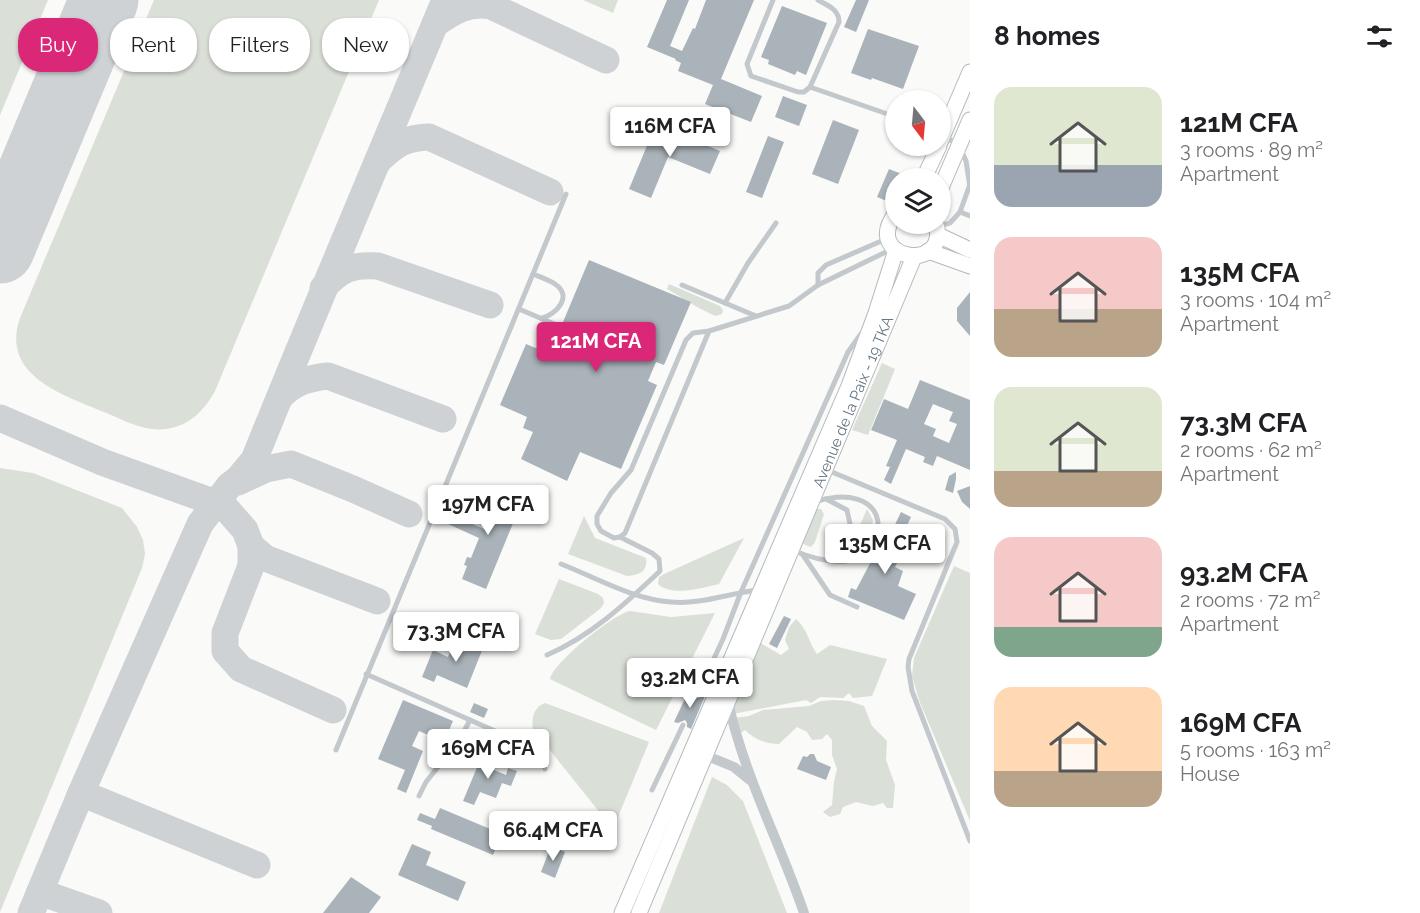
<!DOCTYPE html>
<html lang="en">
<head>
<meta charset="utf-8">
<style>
  :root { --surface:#fff; --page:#f2f2f2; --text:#202124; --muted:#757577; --accent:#db2777 }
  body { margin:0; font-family:Raleway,sans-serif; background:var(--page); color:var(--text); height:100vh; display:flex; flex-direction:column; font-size:22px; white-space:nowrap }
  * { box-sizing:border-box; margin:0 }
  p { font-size:20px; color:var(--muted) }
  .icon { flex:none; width:33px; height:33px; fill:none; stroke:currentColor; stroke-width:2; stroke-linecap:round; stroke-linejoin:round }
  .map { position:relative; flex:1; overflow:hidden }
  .side { display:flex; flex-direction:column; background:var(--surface); width:450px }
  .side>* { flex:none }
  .banner { position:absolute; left:18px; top:18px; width:570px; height:54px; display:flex; gap:12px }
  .needle { width:39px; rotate:164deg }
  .buttons { position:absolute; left:885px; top:90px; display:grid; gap:12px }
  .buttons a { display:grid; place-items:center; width:66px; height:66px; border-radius:50%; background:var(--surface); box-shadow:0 2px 4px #0004; font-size:30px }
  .price { position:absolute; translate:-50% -51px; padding:0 14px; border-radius:6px; background:#fff; color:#222; font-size:20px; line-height:39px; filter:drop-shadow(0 2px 3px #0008) }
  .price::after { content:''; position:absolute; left:50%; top:36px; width:18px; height:14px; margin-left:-9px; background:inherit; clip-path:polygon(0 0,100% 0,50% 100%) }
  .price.active { background:var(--accent); color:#fff }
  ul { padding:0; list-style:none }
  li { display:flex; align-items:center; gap:18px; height:150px; padding:0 24px }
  li span { display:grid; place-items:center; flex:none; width:168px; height:120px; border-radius:18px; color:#555 }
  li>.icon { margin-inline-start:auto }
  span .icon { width:72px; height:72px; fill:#fffc; stroke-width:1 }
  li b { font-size:26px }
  h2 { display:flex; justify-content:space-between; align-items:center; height:72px; padding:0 24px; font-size:26px }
  .chip { padding:0 21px; border-radius:24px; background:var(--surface); box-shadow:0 2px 4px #0004; font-size:21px; line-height:54px }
  .chip.active { background:var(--accent); color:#fff }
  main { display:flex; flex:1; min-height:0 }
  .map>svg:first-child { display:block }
  .green { fill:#dadfd7 }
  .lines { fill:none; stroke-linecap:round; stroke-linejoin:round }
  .taxiway { stroke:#ced2d4; stroke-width:27 }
  .runway { stroke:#ced2d4; stroke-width:69 }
  .building { fill:#aab3b9; fill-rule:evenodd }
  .secondary-casing { stroke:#b3babf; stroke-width:17 }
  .lane { stroke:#c3c8cc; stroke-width:5 }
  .street { stroke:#c3c8cc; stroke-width:10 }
  .secondary { stroke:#fff; stroke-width:15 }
  .labels { text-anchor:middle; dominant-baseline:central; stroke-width:6; stroke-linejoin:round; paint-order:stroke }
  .street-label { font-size:15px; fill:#657683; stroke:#fff }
</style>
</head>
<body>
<main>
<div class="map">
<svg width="970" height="913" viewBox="0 0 970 913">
  <rect width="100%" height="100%" fill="#fafaf8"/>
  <g class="green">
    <polygon points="0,0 48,0 0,115"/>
    <path d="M154,0H379L215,391C204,411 189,426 166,429C144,432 124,420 104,412C64,395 0,376 20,318Z"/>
    <polygon points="583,0 618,0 613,13"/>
    <path d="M669,284L720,306L723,310L722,314L716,316C698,309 683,298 667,289Z"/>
    <polygon points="882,363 895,369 868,435 852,430"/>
    <polygon points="0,468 33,473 122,508 137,527 143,540 145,554 142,568 0,912"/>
    <polygon points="816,509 821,509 824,514 815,542 811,547 798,542"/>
    <path d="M867,509L873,520C871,535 861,554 846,557Z"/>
    <path d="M584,516L595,538L646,558C648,572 639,575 627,576L568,554Z"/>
    <path d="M744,538L719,584C702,588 672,597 658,584L659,577L664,574Z"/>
    <polygon points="954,566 970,573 970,821 919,700 912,676 914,658"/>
    <polygon points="559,579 598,594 603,598 604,603 601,608 561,639 551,640 535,634"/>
    <path d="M630,611L671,617L715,613L656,730L550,679C553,663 613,614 630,611Z"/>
    <path d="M796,619C807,628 809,643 817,654L830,645L887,659L872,696L853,698L849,693L843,698L820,697L811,703L806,700L733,714L728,702L757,641L781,655L789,649L785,640L789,627Z"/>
    <path d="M834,700L849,701L864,706L872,726L887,741L886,760L895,785L893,808H887L883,803L873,806L856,802L843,807L840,814L830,817L823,812L832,805L834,781L837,769L832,755V740L827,734L822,739L812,740L807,732L797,727L779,744C765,744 754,739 745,730L739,734L734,718L749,716L763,710L809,706L821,701Z"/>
    <path d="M545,703L649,742L613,829L533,729C531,718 534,707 545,703Z"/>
    <polygon points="712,777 727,785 743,801 787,913 659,913"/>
  </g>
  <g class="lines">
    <g class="taxiway">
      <path d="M435,24C454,11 468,2 491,6L606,60"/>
      <path d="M378,161C396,144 404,138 429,137L550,192"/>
      <path d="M323,288C341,269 352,264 378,266L490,305"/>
      <path d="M281,396C295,382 309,378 328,376L443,419"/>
      <polyline points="0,418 102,462 224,506 245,530 251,546 251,566 225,633 225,651 241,669 333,710"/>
      <polyline points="238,482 266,469 291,464 353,489 409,514"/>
      <polyline points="251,546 265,558 377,601"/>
      <polyline points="81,793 257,865"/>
      <polyline points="40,892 99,913"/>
      <path d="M31,913L81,793L200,524L229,486L238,479L254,460C316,306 381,153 445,0"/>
    </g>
    <polyline class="runway" points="0,249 104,0"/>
  </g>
  <g class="building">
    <polygon points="667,0 689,0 670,46 682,51 693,28 695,29 706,0 754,0 721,79 762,96 751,122 705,104 713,85 678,71 681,63 675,60 676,59 647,47"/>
    <polygon points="856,0 869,0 856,32 844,27"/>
    <polygon points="782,6 827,23 806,75 797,71 795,75 768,64 769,60 761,57"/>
    <polygon points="868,29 919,46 903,89 872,78 871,80 851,73"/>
    <polygon points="783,96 807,105 799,126 775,117"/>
    <polygon points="833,120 859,130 838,184 812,174"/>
    <polygon points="656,124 720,151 710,174 668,157 651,198 629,189"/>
    <polygon points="768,136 784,142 762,198 746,192"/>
    <polygon points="889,169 912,178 896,178 894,204 877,197"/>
    <polygon points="589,260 691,302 664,365 656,362 648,381 657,385 621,469 580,452 567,481 521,459 533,432 523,428 527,417 500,405 526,344 552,355 558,342 596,359 604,341 563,322"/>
    <polygon points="970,292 970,336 957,321 957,308"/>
    <path d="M920,380L970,400V470L937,456L933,466L923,462L925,457L906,449L891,484L884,480L890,467L886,466L897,440L871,430L884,399L908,409ZM933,404L953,412L949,421L957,424L949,443L933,436L936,429L924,424Z"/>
    <polygon points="956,472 956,479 953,493 945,490 949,476"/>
    <polygon points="502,485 525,494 486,589 462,579 467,566 464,565 467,557 471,558 479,538 437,519 441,510 484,529"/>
    <polygon points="970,486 970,509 962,502 957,491"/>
    <polygon points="901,512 911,517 891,560 897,563 895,567 903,571 898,586 916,594 904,620 848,597 851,588 856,590 877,550 873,544 865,545 872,530 876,537 882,534 889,537"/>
    <polygon points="784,616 791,619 777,648 769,644"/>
    <polygon points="469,636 485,643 467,688 437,675 434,682 422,677 433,650 448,657 455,640 465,644"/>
    <polygon points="689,690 693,692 697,698 705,696 691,729 687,727 687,723 685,720 678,723 674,722"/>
    <polygon points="403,700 453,721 444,742 419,731 412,746 423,751 406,793 397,789 405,770 378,759"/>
    <polygon points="474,703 488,709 484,718 470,712"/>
    <polygon points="483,753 494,757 489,768 506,775 508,768 517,771 511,786 502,783 496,798 480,792 474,805 463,801"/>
    <polygon points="810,754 814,754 817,761 831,767 826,780 797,769 803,756 807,757"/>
    <polygon points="440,808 502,834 493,855 431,829 432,826 417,820 420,813 435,819"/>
    <polygon points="412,844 431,852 426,865 466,882 458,901 398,875"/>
    <polygon points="554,847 565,852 555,878 541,872 549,851 552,852"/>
    <polygon points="351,877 381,897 369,913 323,913"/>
  </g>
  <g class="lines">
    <g class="secondary-casing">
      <g id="secondary">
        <polyline points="940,142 970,72"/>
        <polyline points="924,178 939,146"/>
        <polyline points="940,190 970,120"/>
        <path d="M896,213C860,260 950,274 936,224"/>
        <polyline points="938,235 970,250"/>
        <polyline points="928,251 970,266"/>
        <polyline points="622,913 849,386 876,313 896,250"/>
        <path id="s1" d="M639,913L914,257"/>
      </g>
    </g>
    <g class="lane">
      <path d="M773,0L747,64L751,76L798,92H804L810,87L839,22C839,9 828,6 818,0"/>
      <polyline points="810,87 896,117"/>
      <polyline points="945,137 959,145 966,161 970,187"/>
      <polyline points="969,187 960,212 970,216"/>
      <polyline points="938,227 950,223 960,212"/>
      <path d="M533,274C540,277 549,280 555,284C573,296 557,314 542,318"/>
      <polyline points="682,285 756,316"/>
      <polyline points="818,285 818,273 826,265 886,239"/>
      <polyline points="725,303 748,263 776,223"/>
      <polyline points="519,309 594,341"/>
      <polyline points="827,470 945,519 955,529 957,542 909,659 908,667 912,691 970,841"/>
      <polyline points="826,499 847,510 850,524 836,560"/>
      <path d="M815,502C841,492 882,495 878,532"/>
      <polyline points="620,537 625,533 709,331"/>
      <path d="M792,550C816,560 852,570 871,548"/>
      <polyline points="803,555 830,595 857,607"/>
      <path d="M561,564C597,578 632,599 671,602C700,605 730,593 758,590"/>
      <path d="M547,655C591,636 625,604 660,571L659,559L652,553L620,537L614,538L601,531L597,524V516L611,493L631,470L686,340L693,333L709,331L789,306L818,285L892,249"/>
      <polyline points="366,674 504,735 535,752 542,757 545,769"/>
      <polyline points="698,693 723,639 741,592 848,352 863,331"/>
      <polyline points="336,750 566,194"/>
      <polyline points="652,790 683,725"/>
      <polyline points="419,796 426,782 460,739 470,720"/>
    </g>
    <g class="street">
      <path d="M728,702C745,778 779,840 804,913"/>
      <polyline points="705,755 734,767 750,780"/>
    </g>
    <use href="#secondary" class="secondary"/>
  </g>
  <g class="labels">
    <g class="street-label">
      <text stroke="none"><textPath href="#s1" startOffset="554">Avenue de la Paix - 19 TKA</textPath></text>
    </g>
  </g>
</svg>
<div class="buttons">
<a><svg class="needle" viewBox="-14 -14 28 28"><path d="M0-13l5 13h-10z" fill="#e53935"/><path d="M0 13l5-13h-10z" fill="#757577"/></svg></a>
<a><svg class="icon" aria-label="layers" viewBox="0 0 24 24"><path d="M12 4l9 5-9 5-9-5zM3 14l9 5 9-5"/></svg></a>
</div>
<b class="price" style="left:670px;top:158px">116M CFA</b>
<b class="price active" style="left:596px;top:373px">121M CFA</b>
<b class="price" style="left:488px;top:536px">197M CFA</b>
<b class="price" style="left:885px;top:575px">135M CFA</b>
<b class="price" style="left:456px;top:663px">73.3M CFA</b>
<b class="price" style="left:690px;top:709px">93.2M CFA</b>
<b class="price" style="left:488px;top:780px">169M CFA</b>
<b class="price" style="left:553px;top:862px">66.4M CFA</b>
<div class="banner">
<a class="chip active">Buy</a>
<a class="chip">Rent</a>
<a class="chip">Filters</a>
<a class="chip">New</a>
</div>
</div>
<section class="side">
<h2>8 homes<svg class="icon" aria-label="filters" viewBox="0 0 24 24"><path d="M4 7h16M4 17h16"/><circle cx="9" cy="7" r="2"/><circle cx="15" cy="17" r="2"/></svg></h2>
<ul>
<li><span style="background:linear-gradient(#dfe7d0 65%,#9aa5b1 0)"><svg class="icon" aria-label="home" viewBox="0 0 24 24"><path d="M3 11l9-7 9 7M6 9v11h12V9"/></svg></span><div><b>121M CFA</b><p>3 rooms · 89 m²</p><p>Apartment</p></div></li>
<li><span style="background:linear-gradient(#f6c9c9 60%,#b9a48a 0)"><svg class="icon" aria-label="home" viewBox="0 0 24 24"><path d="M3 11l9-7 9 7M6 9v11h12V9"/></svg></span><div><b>135M CFA</b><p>3 rooms · 104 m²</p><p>Apartment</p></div></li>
<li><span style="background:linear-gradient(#dfe7d0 70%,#b9a48a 0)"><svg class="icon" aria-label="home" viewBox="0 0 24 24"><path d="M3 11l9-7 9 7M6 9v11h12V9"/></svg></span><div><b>73.3M CFA</b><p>2 rooms · 62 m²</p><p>Apartment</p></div></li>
<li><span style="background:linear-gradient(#f6c9c9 75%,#7fa58c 0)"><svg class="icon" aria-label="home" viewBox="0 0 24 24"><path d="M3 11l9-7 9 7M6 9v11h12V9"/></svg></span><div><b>93.2M CFA</b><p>2 rooms · 72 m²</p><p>Apartment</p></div></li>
<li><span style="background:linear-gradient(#ffd9b3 70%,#b9a48a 0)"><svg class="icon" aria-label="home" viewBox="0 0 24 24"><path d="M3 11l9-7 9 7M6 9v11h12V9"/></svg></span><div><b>169M CFA</b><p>5 rooms · 163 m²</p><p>House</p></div></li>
</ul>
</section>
</main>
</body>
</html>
